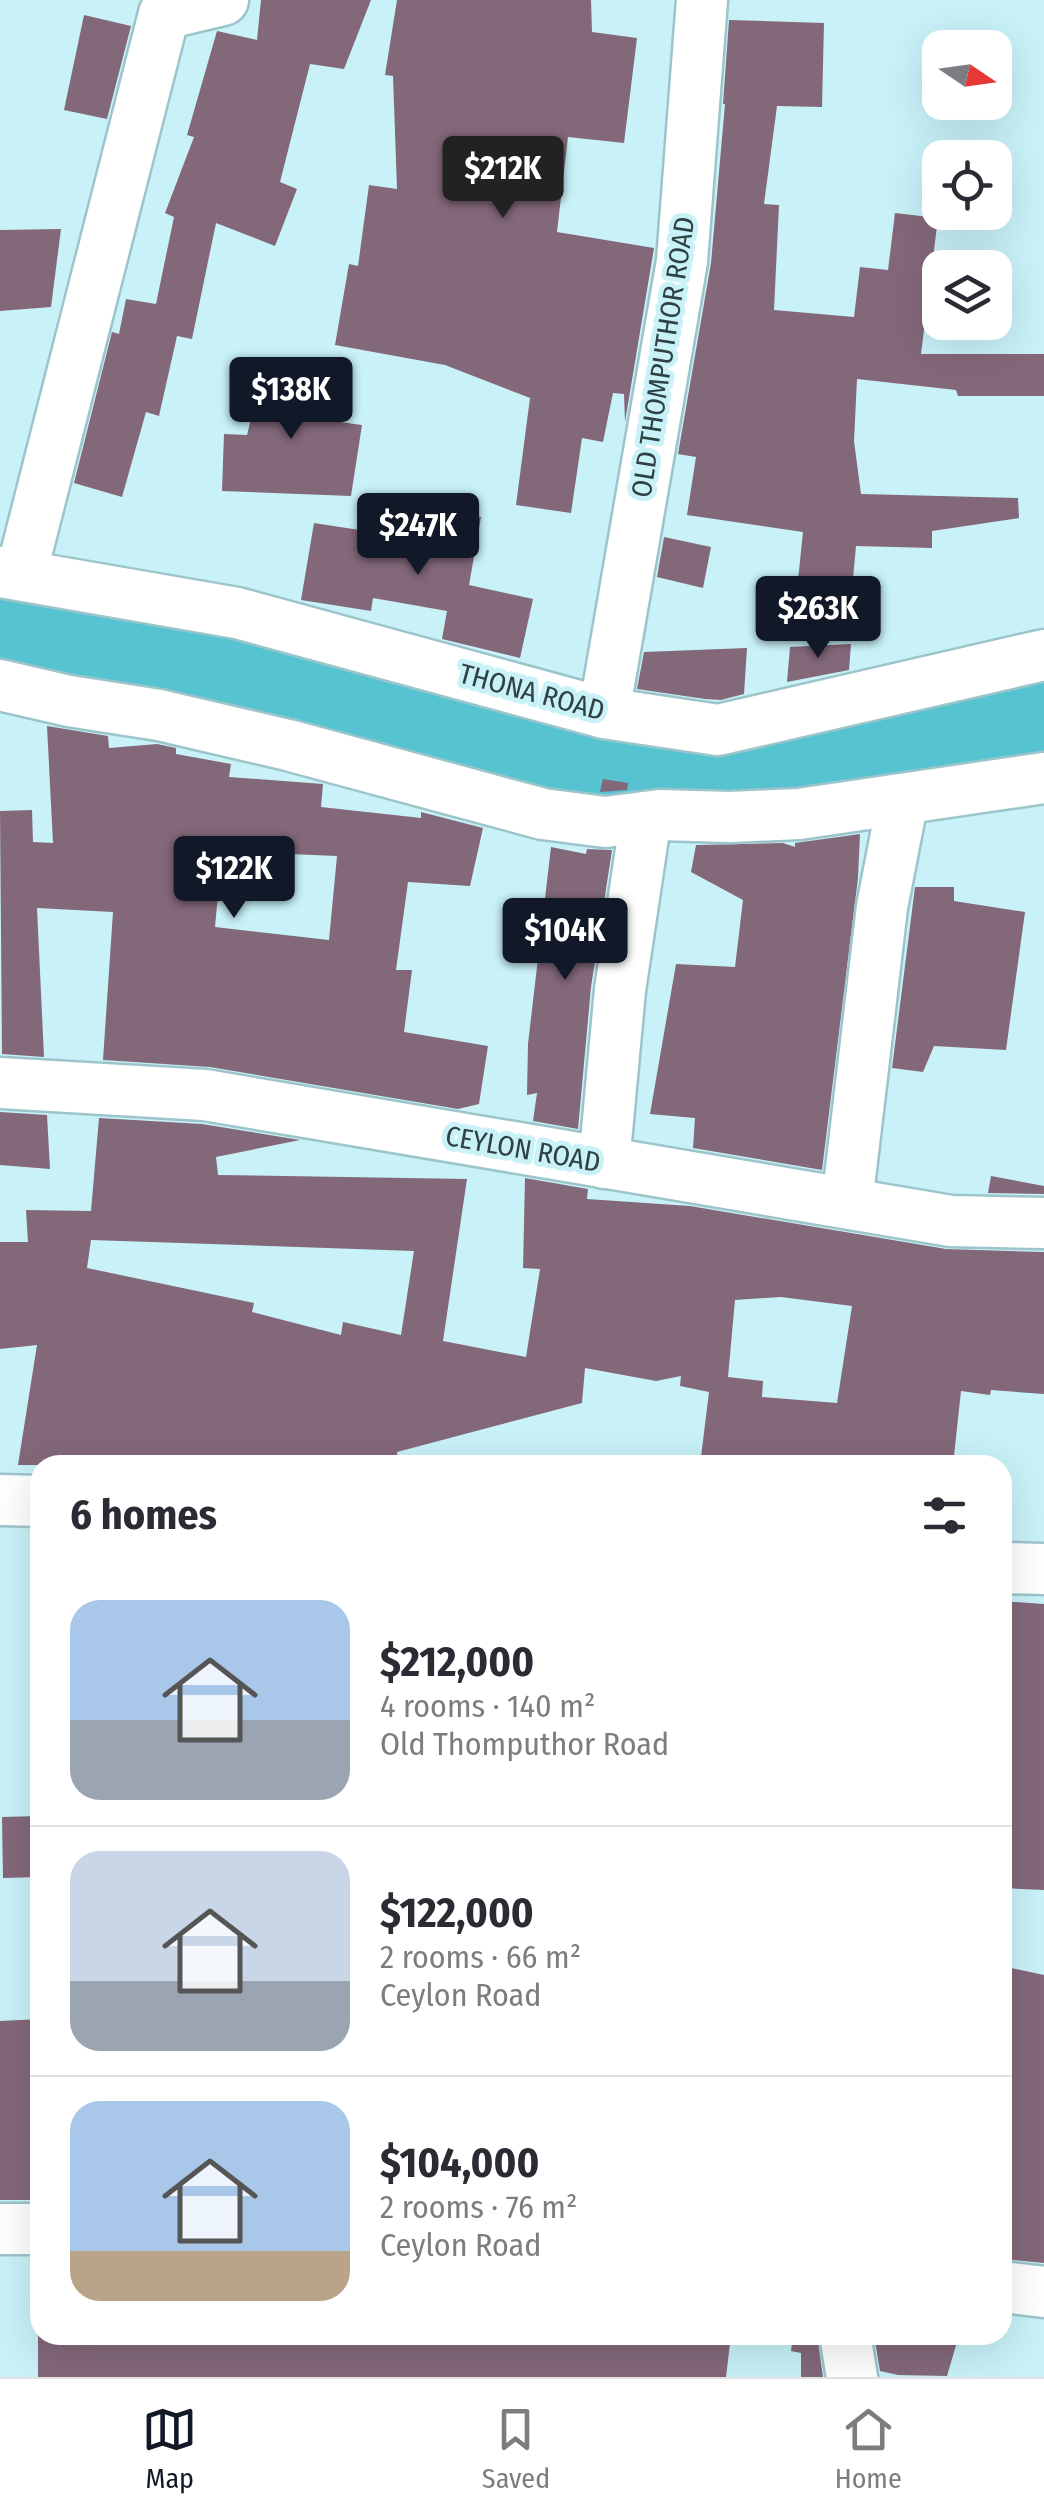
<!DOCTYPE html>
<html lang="en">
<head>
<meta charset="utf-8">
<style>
  :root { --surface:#fff; --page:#f2f2f3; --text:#2b2b33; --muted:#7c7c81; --line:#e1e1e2; --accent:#111827 }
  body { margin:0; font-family:"Fira Sans Condensed",sans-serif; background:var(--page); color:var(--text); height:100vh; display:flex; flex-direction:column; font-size:38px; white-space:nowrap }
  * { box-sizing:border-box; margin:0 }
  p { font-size:32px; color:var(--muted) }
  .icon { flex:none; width:55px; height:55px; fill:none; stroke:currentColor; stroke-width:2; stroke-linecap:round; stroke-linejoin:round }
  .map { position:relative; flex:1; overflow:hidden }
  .details { position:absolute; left:30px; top:1455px; width:982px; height:890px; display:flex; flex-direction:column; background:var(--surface); border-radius:30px; box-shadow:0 10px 40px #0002 }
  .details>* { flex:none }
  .needle { width:65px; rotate:103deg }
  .controls { position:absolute; left:922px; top:30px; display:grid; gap:20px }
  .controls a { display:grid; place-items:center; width:90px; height:90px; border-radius:20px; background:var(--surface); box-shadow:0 10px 40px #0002; font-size:50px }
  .price { position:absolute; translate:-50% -85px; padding:0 22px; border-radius:10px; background:var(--accent); color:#fff; font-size:32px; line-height:65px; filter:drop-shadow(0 2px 5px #0008) }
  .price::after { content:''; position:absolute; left:50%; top:60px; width:30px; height:22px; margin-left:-15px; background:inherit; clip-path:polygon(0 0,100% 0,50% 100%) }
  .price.on { background:#222; color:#fff }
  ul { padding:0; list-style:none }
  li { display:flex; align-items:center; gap:30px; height:250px; padding:0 40px }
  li+li { border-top:2px solid var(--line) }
  li span { display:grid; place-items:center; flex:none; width:280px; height:200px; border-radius:30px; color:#555 }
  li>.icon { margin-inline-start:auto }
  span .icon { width:120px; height:120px; fill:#fffc; stroke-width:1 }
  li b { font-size:42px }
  h2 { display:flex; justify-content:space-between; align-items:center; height:120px; padding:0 40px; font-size:42px }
  .menu { display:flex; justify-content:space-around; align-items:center; height:140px; border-top:2px solid var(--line); background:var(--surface); font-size:28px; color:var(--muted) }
  .menu a { display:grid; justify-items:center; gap:5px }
  .menu .on { color:var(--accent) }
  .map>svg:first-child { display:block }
  .water { fill:#56c3d1 }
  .building { fill:#83687a; fill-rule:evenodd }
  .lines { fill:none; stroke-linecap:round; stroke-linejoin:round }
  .street-casing { stroke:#9cc5cb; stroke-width:55 }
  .street { stroke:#fff; stroke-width:50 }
  .labels { text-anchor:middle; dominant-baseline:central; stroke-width:10; stroke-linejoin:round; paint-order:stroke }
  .street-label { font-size:28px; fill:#304143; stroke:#c8f2f8 }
</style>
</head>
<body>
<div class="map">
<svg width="1044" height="2377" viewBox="0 0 1044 2377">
  <rect width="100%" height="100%" fill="#c8f2f8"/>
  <polygon class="water" points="0,572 727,728 1044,654 1044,778 660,815 0,679"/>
  <g class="building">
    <polygon points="261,0 371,0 344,69 310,64 280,182 297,189 275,246 216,223 192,339 177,336 159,416 146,412 122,497 74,483 112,332 119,334 126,299 156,304 174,217 165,213 194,137 187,135 217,31 257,40"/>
    <polygon points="397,0 591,0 592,32 637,38 624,143 568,137 557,232 654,248 625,422 624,394 613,393 603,442 582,438 571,513 516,505 530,398 445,365 335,345 349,264 358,266 369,185 397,189 393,76 385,75"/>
    <polygon points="84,15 131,26 107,119 64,110"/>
    <polygon points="729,20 824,23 822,107 777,106 764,204 779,205 774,310 854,317 860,267 888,270 895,213 938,218 921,354 1044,354 1044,396 958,396 956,390 857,379 854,441 861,494 1018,498 1019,518 932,531 932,548 856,546 849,622 795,609 803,532 687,515 696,457 678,454 711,263 725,104 723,104"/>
    <polygon points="61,229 51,307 0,311 0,230"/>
    <polygon points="265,362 322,376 311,418 362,425 351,496 222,491 224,434 247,435"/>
    <polygon points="423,508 481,517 469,585 533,599 520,658 442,639 447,611 373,598 371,611 301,600 314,523 418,539"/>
    <polygon points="664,537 711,547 703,588 657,577"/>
    <polygon points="851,644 849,670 787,682 790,647"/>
    <polygon points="747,648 744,694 721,700 705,699 637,689 644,652"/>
    <path d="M47,726L108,736L109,748L157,744L176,748V754L231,764L229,777L323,784L321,807L421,818V812L483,828L470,886L408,882L396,970H412L404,1032L488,1046L479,1104L458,1109L210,1067L103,1060L113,912L37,908L44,1057L2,1054L0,811L32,810L33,842L53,843ZM222,851L337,856L329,940L215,927Z"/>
    <polygon points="603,779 628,783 627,790 600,792"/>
    <polygon points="860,834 858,878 822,1170 693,1148 695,1118 650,1114 676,964 735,967 743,900 691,872 696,845 783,843 795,847 795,843"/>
    <polygon points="551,847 586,854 587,849 612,850 591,987 578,1129 533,1121 537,1093 527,1095 528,1044"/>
    <polygon points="915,887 954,887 954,901 1025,912 1006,1050 934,1046 923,1072 892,1068"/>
    <polygon points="0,1112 47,1115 50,1169 0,1165"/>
    <path d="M99,1118L202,1124L300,1140L216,1157L218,1175L467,1179L443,1341L526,1357L540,1269L523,1268L525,1178L588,1189L587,1199L690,1206L946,1249L1044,1252V1394L991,1390L990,1395L961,1391L953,1465H700L709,1392L680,1386L681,1376L656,1381L585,1368L582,1403L397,1452L398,1465H18L37,1345L0,1349V1242H28L26,1210L91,1211ZM91,1240L414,1251L401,1335L343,1322L341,1335L252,1312L254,1303L87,1268ZM781,1297L852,1306L837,1403L762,1397L763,1381L728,1377L735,1300Z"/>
    <polygon points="991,1176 1044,1186 1044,1194 988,1193"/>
    <polygon points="1002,1601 1044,1604 1044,1890 1002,1888"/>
    <polygon points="40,1816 40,1877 3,1878 2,1817"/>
    <polygon points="1002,1966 1044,1975 1044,2263 1002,2259"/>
    <polygon points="40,2019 40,2200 0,2200 0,2021"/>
    <polygon points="38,2335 731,2335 726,2377 38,2377"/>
    <polygon points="793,2335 817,2335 823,2377 801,2377 801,2353 791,2351"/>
    <polygon points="874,2335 959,2335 947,2376 898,2375 880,2371"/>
  </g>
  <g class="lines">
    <g class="street-casing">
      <g id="street">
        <polyline points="0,572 237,613 604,713 718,730 1044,655"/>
        <polyline points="21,574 164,14 223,0"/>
        <polyline points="0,685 69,701 159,715 288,745 543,814 605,822 660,815 730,817 799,814 1044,778"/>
        <polyline points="604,713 682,261 702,0"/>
        <polyline points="0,1083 205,1095 951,1221 1044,1223"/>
        <polyline points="604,1163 620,990 646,817"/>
        <polyline points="847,1203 882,907 903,799"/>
        <polyline points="0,1500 40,1501"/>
        <polyline points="1002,1568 1044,1569"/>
        <polyline points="0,2229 40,2229"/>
        <polyline points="1002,2287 1044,2292"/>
        <polyline points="845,2335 852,2377"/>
      </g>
    </g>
    <use href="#street" class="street"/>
  </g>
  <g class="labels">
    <g class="street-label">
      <text transform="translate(663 357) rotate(-81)">OLD THOMPUTHOR ROAD</text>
      <text transform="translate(532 692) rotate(15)">THONA ROAD</text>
      <text transform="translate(523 1149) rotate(10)">CEYLON ROAD</text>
    </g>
  </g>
</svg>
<div class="controls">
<a><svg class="needle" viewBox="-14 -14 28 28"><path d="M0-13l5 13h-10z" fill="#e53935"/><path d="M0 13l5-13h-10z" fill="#7c7c81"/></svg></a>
<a><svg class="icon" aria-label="locate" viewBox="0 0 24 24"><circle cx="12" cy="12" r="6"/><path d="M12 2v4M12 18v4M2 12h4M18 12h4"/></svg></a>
<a><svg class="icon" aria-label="layers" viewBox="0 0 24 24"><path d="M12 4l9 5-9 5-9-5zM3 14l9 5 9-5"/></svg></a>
</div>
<b class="price on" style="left:503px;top:221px">$212K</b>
<b class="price" style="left:291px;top:442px">$138K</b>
<b class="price" style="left:418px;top:578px">$247K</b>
<b class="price" style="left:818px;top:661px">$263K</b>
<b class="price" style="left:234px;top:921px">$122K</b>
<b class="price" style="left:565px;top:983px">$104K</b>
<section class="details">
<h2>6 homes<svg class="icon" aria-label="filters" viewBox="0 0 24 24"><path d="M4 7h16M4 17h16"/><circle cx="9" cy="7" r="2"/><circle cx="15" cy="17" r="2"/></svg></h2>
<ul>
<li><span style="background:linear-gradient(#a9c7e8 60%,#9aa5b1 0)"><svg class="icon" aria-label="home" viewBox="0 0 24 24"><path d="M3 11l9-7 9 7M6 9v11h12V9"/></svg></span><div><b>$212,000</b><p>4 rooms · 140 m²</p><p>Old Thomputhor Road</p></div></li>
<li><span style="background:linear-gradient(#c9d6e8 65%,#9aa5b1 0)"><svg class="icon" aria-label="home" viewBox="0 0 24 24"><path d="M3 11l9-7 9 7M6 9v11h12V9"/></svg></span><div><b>$122,000</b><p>2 rooms · 66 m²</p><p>Ceylon Road</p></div></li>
<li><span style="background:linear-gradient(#a9c7e8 75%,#b9a48a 0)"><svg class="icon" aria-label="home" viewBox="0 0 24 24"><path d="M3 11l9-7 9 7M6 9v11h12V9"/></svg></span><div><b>$104,000</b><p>2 rooms · 76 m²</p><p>Ceylon Road</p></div></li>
</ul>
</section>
</div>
<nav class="menu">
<a class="on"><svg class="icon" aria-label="map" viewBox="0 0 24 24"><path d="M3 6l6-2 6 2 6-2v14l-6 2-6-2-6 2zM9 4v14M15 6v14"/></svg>Map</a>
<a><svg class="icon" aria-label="saved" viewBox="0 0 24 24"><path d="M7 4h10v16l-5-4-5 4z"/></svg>Saved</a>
<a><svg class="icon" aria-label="home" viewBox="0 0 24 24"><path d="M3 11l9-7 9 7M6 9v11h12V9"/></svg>Home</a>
</nav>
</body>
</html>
